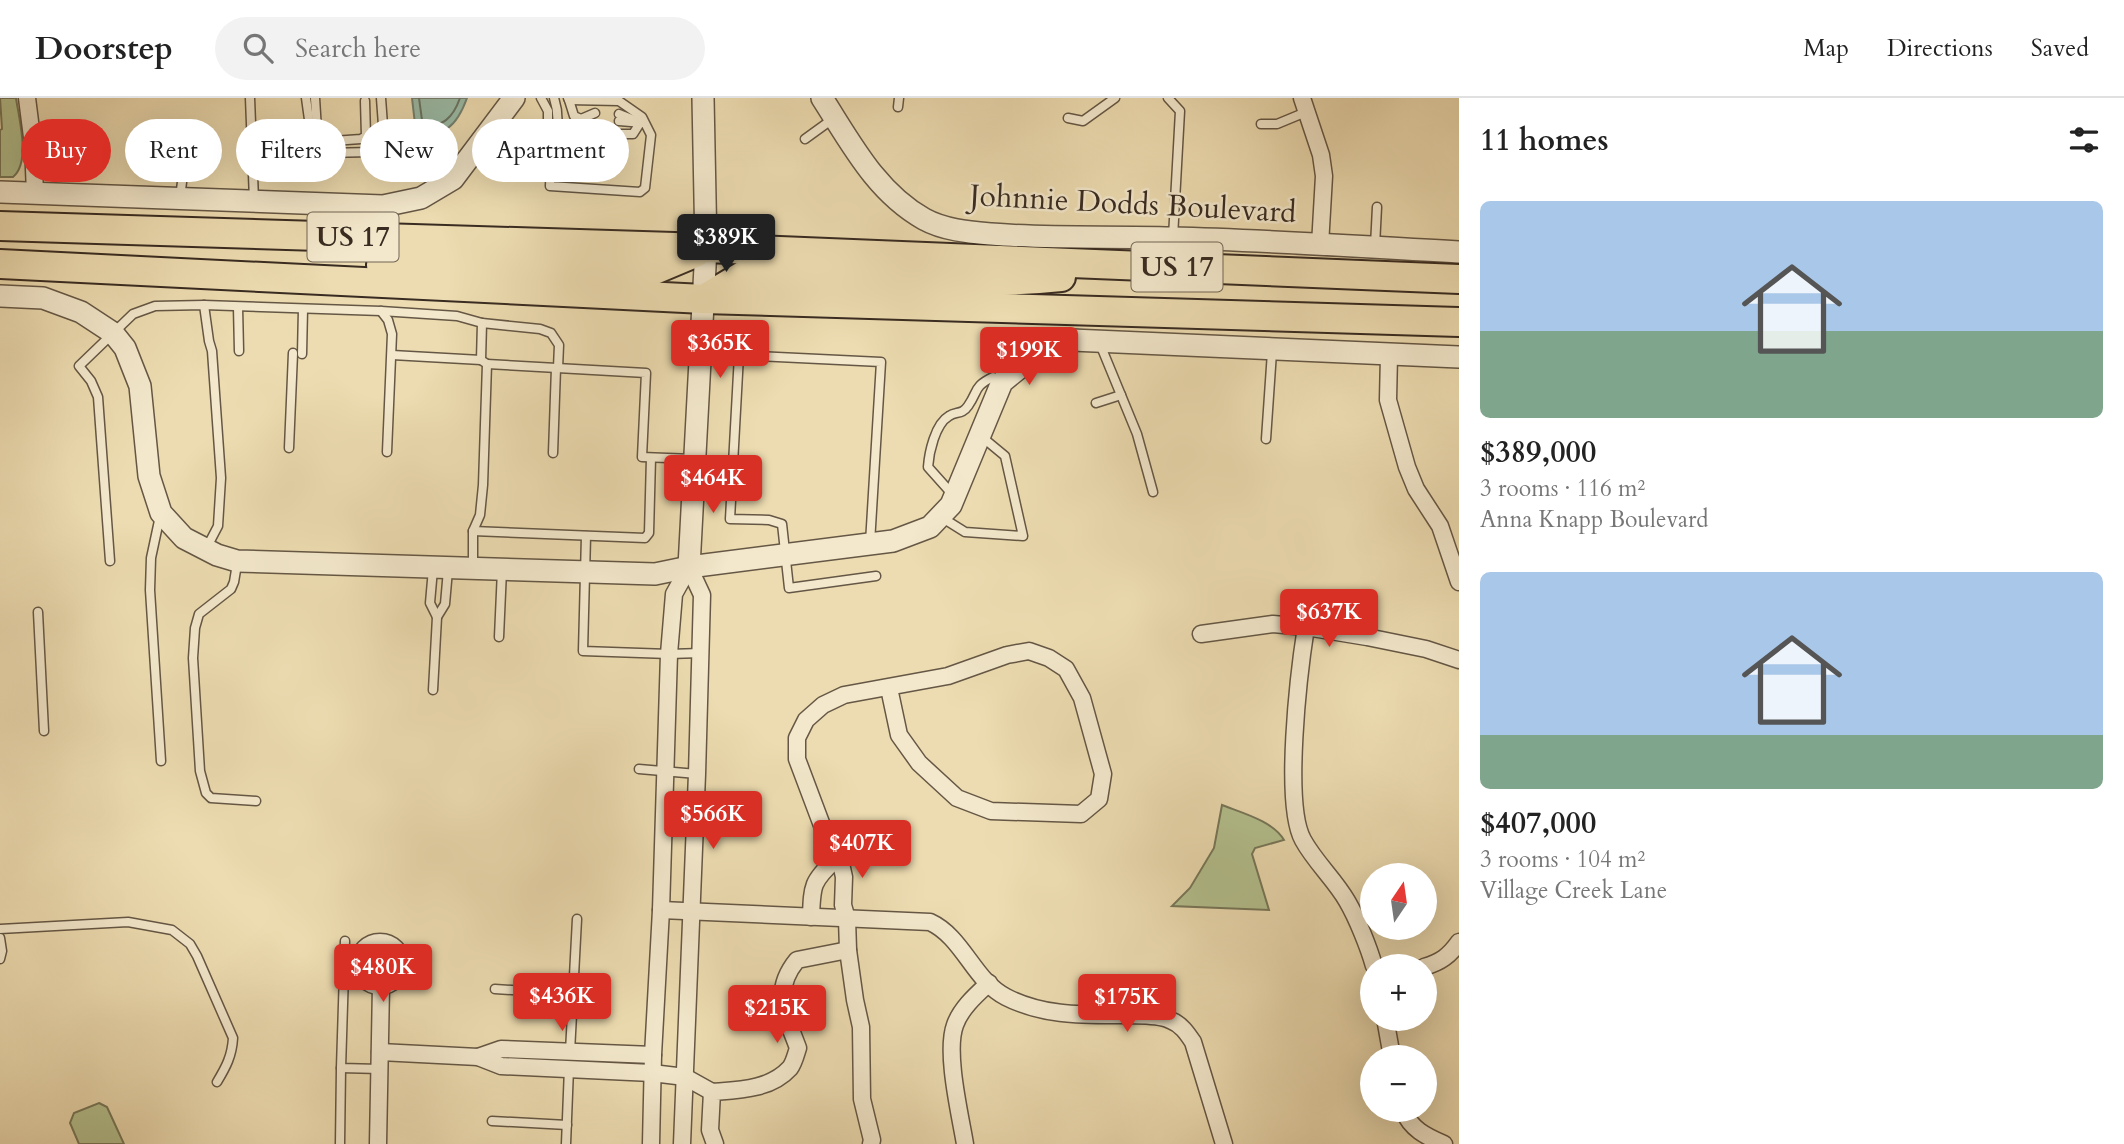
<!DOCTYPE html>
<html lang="en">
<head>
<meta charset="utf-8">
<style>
  :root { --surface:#fff; --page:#f2f2f2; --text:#222; --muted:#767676; --line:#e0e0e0; --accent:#d93025 }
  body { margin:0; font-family:Cardo,serif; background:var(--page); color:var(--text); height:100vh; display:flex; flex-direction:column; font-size:26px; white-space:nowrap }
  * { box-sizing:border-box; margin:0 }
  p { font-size:23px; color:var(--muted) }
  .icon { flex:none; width:38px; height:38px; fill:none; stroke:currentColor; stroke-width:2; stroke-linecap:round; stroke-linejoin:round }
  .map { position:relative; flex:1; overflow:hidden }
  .side { display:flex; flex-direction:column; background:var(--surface); width:665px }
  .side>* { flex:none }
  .top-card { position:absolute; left:21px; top:21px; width:665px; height:63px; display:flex; gap:14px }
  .needle { width:46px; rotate:13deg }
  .fabs { position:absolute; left:1360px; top:765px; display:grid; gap:14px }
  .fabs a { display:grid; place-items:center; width:77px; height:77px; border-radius:50%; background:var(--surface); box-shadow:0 7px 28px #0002; font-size:35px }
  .price { position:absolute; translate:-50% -60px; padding:0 16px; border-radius:7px; background:var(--accent); color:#fff; font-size:23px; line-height:46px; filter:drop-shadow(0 2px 4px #0008) }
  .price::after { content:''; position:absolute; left:50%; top:42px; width:21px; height:16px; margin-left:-10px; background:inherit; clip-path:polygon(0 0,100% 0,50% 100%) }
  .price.active { background:#222; color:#fff }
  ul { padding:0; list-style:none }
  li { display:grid; align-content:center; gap:14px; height:371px; padding:0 21px }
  li span { display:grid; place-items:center; height:217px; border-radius:10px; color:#555 }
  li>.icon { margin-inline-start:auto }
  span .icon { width:126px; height:126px; fill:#fffc; stroke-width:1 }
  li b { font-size:30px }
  h2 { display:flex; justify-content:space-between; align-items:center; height:84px; padding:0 21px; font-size:30px }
  .chip { padding:0 24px; border-radius:32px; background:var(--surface); box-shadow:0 7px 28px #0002; font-size:24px; line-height:63px }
  .chip.active { background:var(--accent); color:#fff }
  header { display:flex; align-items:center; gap:42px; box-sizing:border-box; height:98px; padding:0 35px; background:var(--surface); border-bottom:2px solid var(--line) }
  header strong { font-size:33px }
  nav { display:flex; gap:38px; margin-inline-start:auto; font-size:24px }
  .search { width:490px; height:63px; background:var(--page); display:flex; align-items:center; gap:18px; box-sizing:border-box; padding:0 24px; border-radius:38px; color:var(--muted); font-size:26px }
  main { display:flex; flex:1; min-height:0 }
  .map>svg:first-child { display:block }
  .green { fill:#b4c18f; stroke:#767658; stroke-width:2 }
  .water { fill:#9abca8; stroke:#738272; stroke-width:2 }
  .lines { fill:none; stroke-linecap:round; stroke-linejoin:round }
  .shore { stroke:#697464; stroke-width:2 }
  .service-casing { stroke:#655745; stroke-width:11 }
  .minor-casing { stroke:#655745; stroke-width:19 }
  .tertiary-casing { stroke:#655745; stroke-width:24 }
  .trunk-casing { stroke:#382b21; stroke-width:32 }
  .service { stroke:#f3e8cc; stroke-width:8 }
  .minor { stroke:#f3e8cc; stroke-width:16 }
  .tertiary { stroke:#f3e8cc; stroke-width:21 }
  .trunk { stroke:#eddcb1; stroke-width:28 }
  .labels { text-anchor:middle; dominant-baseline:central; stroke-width:5; stroke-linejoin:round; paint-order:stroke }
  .shield { fill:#f3e8cc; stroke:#706454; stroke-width:2 }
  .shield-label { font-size:28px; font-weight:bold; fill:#382b21 }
  .street-label { font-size:30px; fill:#382b21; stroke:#f3e8cc }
</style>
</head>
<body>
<header>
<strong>Doorstep</strong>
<div class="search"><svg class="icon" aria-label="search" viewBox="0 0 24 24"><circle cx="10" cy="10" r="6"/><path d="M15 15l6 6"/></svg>Search here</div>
<nav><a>Map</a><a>Directions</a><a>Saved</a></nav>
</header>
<main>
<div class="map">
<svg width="1459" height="1046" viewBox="0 0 1459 1046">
  <rect width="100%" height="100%" fill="#eddcb1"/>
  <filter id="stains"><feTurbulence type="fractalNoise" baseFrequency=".00286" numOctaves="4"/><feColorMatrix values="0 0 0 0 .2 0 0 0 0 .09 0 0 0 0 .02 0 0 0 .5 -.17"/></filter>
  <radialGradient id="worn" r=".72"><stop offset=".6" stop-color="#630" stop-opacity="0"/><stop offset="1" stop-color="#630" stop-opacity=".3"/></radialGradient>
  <g class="green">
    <path d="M0,0H16C19,21 31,64 13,79H0V32L2,31Z"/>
    <path d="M1222,707C1242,715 1273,723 1284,742L1255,750L1252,756L1269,812L1172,808L1190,790L1214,750Z"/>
    <polygon points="99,1005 107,1009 124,1046 79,1046 70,1025 74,1015"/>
  </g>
  <path class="water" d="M412,0H467C458,25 443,46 415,26Z"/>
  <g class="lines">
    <path class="shore" d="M419,0L422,22C442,34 454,17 460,0"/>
    <g class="service-casing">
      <g id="service">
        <polyline points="250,0 254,102"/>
        <polyline points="306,0 312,43 326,55 371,54 384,41 381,0"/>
        <polyline points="541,0 548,13 548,36 552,42"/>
        <path d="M554,0C558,12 560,31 552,42L550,88L640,94L645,90L651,37L642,19L619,3L569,2L568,0"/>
        <polyline points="1168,0 1180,13 1173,139"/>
        <polyline points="569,2 574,18 581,21 595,35"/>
        <polyline points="898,9 899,0"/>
        <polyline points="619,16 634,22"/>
        <polyline points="1068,20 1083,23 1115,0"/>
        <polyline points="581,21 595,15"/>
        <polyline points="619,23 643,25"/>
        <polyline points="1261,26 1277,26 1306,14"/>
        <polyline points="32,36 71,36"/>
        <polyline points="619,36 633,36 640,25"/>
        <polyline points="312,41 317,32 315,0"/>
        <polyline points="805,41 834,20"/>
        <polyline points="326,55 333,43 361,41 366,38 365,3"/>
        <polyline points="180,100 183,76"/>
        <polyline points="1375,148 1377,109"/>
        <polyline points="204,207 209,243 212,253 221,380 218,428 207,449"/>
        <polyline points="238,209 239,253"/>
        <polyline points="381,213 388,222 392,236 387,354"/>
        <polyline points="482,225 540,231 551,235 559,247 558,270"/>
        <polyline points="1100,246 1137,336 1153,394"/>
        <polyline points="302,256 303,211"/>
        <polyline points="392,257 481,262"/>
        <polyline points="487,266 646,275 642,359 693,361"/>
        <polyline points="1096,305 1121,297"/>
        <polyline points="1266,341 1272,254"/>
        <polyline points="289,350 293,255"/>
        <polyline points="553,355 556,270"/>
        <path d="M953,397L928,369C929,355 935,326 949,318C956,313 962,317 968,308C979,292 973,289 993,279L1000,283"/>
        <polyline points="160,418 151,460 150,492 161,663"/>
        <polyline points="941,419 965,434 1023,438 1005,358 982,339"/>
        <polyline points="473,433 645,440 649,435 651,360"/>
        <polyline points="586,438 583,553 669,556 701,555"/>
        <polyline points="870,445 881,264 739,257 730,421 769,422 782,426 789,490 876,478"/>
        <polyline points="110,463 98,299 91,283 79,268 133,216 155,208 204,207 381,213 457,218 482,225 481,262 487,266 483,387 480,417 473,433 473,468"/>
        <polyline points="237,466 234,484 231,491 199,516 195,530 193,560 200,673 206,695 211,700 256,703"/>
        <polyline points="433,471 430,505 437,519 433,592"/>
        <polyline points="38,514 44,633"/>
        <polyline points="437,519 445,506 448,472"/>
        <polyline points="499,539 502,472"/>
        <polyline points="639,671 697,676"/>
        <path d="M0,831L128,824L172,832L190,846L197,858L233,940C232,958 226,969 217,984"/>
        <polyline points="0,840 2,853 0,861"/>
        <polyline points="345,843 341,970 380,971"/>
        <polyline points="344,862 359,862"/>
        <polyline points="495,891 573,896"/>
        <polyline points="570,954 577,821"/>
        <polyline points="492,1023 567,1027"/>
        <polyline points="340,1046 341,970"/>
        <polyline points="566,1046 569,970"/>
      </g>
    </g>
    <g class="minor-casing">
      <g id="minor">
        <polyline points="27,0 33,47 35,95"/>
        <polyline points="1302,0 1321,57 1324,78 1320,147"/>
        <polyline points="1389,257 1388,302 1407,369 1416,391 1440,428 1459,484"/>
        <path d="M1306,529C1299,573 1283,706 1303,742C1315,764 1335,782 1347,803C1357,820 1369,850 1374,868"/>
        <polyline points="1201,536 1273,526 1306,529 1367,539 1426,551 1459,562"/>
        <path d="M661,812L930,824C963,839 974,883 1006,899C1043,918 1082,917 1122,917C1137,918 1157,916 1170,922C1181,926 1187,935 1193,944L1224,1046"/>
        <path d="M811,819C812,788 812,783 835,762"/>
        <circle cx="380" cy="866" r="22"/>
        <path d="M1424,869C1441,864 1449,858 1459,844"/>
        <polyline points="1385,920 1392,959"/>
        <polyline points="380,954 478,959 501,968 652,975 685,979 712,994"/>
        <polyline points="478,959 501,951 653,957"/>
        <path d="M1403,1012C1411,1031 1425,1038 1444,1046"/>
        <polyline points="378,1046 381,888"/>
        <polyline points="651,1046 653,957 661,812 669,556 674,496 689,469"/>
        <polyline points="682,1046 697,676 702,497 689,469"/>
        <path d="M715,1046L710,1032L712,994C738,992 770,992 790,970C794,965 796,956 798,950C786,917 771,894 797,862L848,852"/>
        <polyline points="871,1046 872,1042 862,1001 861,929 855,902 848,852 847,821 843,807 844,779 842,770 835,762 797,661 797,640 806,622 823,607 844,597 948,578 1007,557 1029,553 1049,560 1066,571 1082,600 1103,676 1099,701 1081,716 991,713 957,700 919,665 899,637 889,590"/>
        <path d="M965,1046C960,1016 945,954 955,927C961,910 976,897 989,885"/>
      </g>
    </g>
    <g class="tertiary-casing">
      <g id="tertiary">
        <path d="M822,0C851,45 876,94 924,121C944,132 968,134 991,136C1051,141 1112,138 1172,140C1267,142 1363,149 1459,154"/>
        <polyline points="0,94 383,108 421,100 453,81 514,0"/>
        <polyline points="0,198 43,200 81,214 113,235 125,250 140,288 149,378 161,415 184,440 217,457 237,463 655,476 689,469 893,443 930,429 951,407 1002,284 1045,249 1072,242 1459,259"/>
        <polyline points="689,469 706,150 703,0"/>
      </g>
    </g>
    <g class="trunk-casing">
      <g id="trunk">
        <polyline points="0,128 706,150 1459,181"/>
        <polyline points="0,166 704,201 1459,224"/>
        <polyline points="381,167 455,168 647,175 697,154"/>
        <path d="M704,201L744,177L751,175C855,181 958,189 1061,179"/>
      </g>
    </g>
    <use href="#service" class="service"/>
    <use href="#minor" class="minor"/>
    <use href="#tertiary" class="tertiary"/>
    <use href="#trunk" class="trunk"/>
  </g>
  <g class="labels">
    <g class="shield">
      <rect x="307.5" y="114.5" width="91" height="49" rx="5"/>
      <rect x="1131.5" y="144.5" width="91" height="49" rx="5"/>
    </g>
    <g class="shield-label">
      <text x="353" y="139">US 17</text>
      <text x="1177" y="169">US 17</text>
    </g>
    <g class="street-label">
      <text transform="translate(1133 106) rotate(3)">Johnnie Dodds Boulevard</text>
    </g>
  </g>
  <rect width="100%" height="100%" filter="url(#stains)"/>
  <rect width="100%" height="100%" fill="url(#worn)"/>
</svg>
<div class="fabs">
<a><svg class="needle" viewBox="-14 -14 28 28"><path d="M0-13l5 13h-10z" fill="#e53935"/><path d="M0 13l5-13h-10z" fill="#767676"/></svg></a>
<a>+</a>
<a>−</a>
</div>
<b class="price active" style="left:726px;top:176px">$389K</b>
<b class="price" style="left:720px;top:282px">$365K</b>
<b class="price" style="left:1029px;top:289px">$199K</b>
<b class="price" style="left:713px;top:417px">$464K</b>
<b class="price" style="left:1329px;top:551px">$637K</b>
<b class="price" style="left:713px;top:753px">$566K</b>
<b class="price" style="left:862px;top:782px">$407K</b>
<b class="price" style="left:383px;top:906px">$480K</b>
<b class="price" style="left:562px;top:935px">$436K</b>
<b class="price" style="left:1127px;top:936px">$175K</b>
<b class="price" style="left:777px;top:947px">$215K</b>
<div class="top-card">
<a class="chip active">Buy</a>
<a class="chip">Rent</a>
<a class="chip">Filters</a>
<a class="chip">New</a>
<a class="chip">Apartment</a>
</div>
</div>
<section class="side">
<h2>11 homes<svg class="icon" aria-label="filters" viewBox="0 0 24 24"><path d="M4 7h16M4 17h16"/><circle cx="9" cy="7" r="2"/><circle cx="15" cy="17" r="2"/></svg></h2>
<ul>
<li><span style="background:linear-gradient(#a9c7e8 60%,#7fa58c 0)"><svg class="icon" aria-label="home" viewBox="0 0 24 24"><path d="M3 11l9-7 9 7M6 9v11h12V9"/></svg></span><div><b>$389,000</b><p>3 rooms · 116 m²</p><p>Anna Knapp Boulevard</p></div></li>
<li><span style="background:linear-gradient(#a9c7e8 75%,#7fa58c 0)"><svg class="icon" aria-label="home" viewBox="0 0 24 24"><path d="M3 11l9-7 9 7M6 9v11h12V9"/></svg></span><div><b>$407,000</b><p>3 rooms · 104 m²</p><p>Village Creek Lane</p></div></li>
</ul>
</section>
</main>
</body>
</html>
